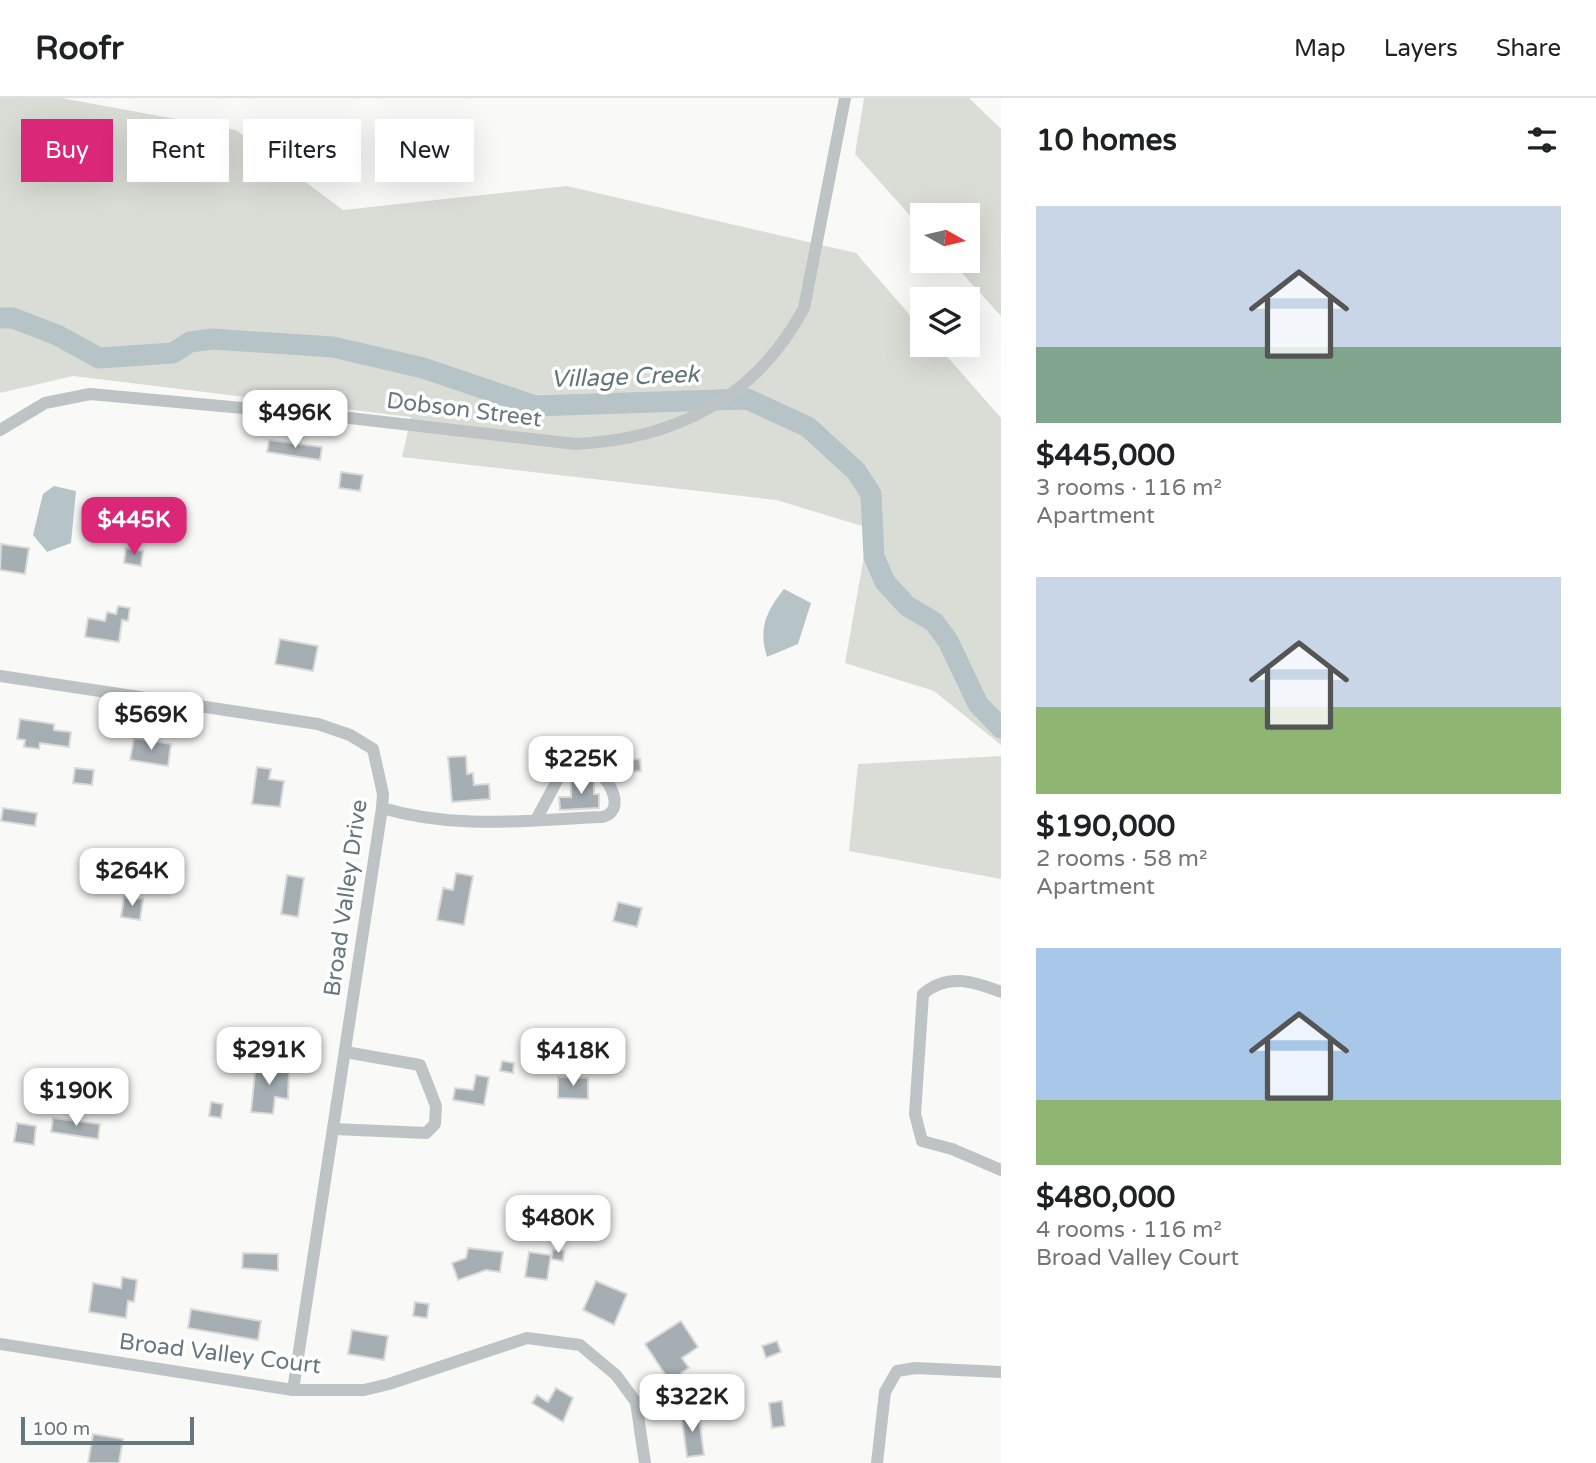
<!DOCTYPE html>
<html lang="en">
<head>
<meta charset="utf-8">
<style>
  :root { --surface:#fff; --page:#f6f6f6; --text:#202124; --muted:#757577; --line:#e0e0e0; --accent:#db2777 }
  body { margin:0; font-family:"Varela Round",sans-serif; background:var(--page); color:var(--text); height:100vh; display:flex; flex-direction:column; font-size:26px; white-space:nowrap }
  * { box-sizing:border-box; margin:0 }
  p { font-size:23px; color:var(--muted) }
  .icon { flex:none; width:38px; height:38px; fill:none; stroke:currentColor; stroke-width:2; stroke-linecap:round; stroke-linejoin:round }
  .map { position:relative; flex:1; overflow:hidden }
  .panel { display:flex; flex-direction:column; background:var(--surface); width:595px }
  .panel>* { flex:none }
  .hud { position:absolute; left:21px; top:21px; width:665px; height:63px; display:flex; gap:14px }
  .needle { width:46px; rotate:98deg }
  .fabs { position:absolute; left:910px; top:105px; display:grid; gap:14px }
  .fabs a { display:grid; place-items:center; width:70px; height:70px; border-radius:0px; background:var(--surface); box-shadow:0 7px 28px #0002; font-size:35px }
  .scale { position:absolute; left:21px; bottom:18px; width:173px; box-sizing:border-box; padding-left:7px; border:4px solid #66787f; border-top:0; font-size:19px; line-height:24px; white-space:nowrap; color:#66787f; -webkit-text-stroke:5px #fff; paint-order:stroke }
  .price { position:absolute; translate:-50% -60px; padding:0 16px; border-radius:14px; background:#fff; color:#222; font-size:23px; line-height:46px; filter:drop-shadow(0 2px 4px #0008) }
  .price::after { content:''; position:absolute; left:50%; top:42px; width:21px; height:16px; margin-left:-10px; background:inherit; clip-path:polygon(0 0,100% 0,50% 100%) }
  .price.selected { background:var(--accent); color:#fff }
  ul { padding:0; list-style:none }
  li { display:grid; align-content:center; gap:14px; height:371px; padding:0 35px }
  li span { display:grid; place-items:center; height:217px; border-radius:0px; color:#555 }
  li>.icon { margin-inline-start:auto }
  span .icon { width:126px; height:126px; fill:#fffc; stroke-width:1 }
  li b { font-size:30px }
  h2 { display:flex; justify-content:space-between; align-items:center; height:84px; padding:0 35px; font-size:30px }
  .pill { padding:0 24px; border-radius:0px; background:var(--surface); box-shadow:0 7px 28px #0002; font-size:24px; line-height:63px }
  .pill.selected { background:var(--accent); color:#fff }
  header { display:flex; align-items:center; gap:42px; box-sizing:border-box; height:98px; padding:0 35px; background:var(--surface); border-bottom:2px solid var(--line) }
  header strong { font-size:33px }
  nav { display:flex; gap:38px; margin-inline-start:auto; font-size:24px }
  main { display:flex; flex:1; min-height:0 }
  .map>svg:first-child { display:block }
  .green { fill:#daddd6 }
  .water { fill:#b7c4c7 }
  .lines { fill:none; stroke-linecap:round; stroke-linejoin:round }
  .river { stroke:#b7c4c7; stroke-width:21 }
  .building { fill:#a5afb3; stroke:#dbdad9; stroke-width:2 }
  .minor { stroke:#bec4c6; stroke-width:12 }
  .labels { text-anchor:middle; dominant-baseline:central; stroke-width:7; stroke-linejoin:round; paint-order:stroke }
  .street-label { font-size:23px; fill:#66787f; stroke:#fff }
  .water-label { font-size:24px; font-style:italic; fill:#617679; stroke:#fff }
</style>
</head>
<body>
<header>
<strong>Roofr</strong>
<nav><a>Map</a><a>Layers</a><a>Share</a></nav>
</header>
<main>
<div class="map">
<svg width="1001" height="1365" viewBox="0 0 1001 1365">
  <rect width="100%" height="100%" fill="#f9f9f7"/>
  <g class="green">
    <polygon points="0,0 61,0 236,32 343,112 567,88 856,155 922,231 922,247 937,247 1001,320 1001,647 934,593 845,565 869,430 776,402 402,359 411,319 73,278 0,295"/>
    <polygon points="864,0 969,0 1001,31 1001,218 951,163 968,163 968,117 922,117 922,131 855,56"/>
    <polygon points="1001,658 1001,781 849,753 858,666"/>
  </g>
  <g class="water">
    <polygon points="54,388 76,393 71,445 47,454 33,437 43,396"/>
    <path d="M784,491L811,505L798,546L767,559C758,530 766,514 784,491Z"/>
  </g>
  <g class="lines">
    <polyline class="river" points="0,220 13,220 57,237 99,260 173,255 190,244 212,241 333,249 423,270 535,308 747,301 808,329 856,373 871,396 874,459 885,484 907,508 934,524 948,543 978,606 1001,630"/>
  </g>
  <g class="building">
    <polygon points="269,342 322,349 320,362 267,354"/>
    <polygon points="341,374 363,377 360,393 339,390"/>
    <polygon points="1,446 29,450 25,476 0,472"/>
    <polygon points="126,450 143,453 141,468 124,465"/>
    <polygon points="118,508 130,510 128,523 122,522 119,544 85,539 88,520 105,523 107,514 116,516"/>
    <polygon points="280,541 318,548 313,573 275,566"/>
    <polygon points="20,621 54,626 54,632 71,634 69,649 40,645 39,651 24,649 25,642 17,641"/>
    <polygon points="134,640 171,646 168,668 130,662"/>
    <polygon points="466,658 467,676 473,675 474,687 489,686 490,701 452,704 448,659"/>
    <polygon points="640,661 641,673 612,675 611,663"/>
    <polygon points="257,669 271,671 269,681 284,683 280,709 252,706"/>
    <polygon points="75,670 94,672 92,687 73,685"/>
    <polygon points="590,680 594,683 594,696 599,696 599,710 560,712 559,699 571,699 571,683"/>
    <polygon points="3,710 37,715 35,728 1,723"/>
    <polygon points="456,775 473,778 464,827 437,822 443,790 453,792"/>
    <polygon points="287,777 304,780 298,819 281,816"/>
    <polygon points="124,799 143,801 140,822 121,819"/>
    <polygon points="618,804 642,810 637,829 613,823"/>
    <polygon points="502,963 514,965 513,975 500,973"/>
    <polygon points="256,964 289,968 288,1001 275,999 273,1016 251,1014"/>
    <polygon points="476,977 489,979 484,1007 453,1002 455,990 473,992"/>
    <polygon points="558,979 588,980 588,1001 558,1000"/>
    <polygon points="211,1004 223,1006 221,1020 209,1018"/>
    <polygon points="53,1020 100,1026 98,1041 51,1034"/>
    <polygon points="17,1025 36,1028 34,1047 14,1044"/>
    <polygon points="468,1150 503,1154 500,1174 486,1172 458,1182 452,1165 466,1160"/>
    <polygon points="553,1152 564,1153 563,1163 551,1161"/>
    <polygon points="529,1154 551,1157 547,1182 525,1179"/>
    <polygon points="243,1155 278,1156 278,1173 242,1170"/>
    <polygon points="122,1179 137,1182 134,1204 128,1203 126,1220 89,1214 93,1185 121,1190"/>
    <polygon points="596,1183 627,1196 614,1227 583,1212"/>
    <polygon points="415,1204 429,1206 427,1220 413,1218"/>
    <polygon points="191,1211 261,1223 258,1242 188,1230"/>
    <polygon points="681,1223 698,1249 682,1260 689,1270 681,1275 686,1283 674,1290 645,1246"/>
    <polygon points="352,1232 388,1238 384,1262 348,1256"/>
    <polygon points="777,1243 781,1254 766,1260 762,1248"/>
    <polygon points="556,1290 573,1300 563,1324 532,1305 537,1297 548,1304"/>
    <polygon points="782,1303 785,1328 772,1330 769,1305"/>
    <polygon points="698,1312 704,1357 687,1359 681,1314"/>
    <polygon points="93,1336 123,1341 119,1365 88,1365"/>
  </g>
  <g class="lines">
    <g class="minor">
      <path d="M0,332L45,305L90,296L341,319L576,346C675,341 756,300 804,210L845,0"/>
      <polyline points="0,578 318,626 350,637 373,651 383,696 382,710 293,1292"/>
      <path d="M382,710C457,732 525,722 602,719C627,714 610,678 593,672C583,669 569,674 560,677L536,722"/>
      <path d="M1001,894C973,883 947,875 923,896L915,1016L922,1043L952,1051L1001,1072"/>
      <polyline points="334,1031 426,1035 435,1026 436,1008 420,967 345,954"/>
      <polyline points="0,1246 293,1292 364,1292 389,1286 527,1240 580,1247 616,1277 636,1304 645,1365"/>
      <polyline points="877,1365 885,1294 897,1273 915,1270 1001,1274"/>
    </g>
  </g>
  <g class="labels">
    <g class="street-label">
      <text transform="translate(464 312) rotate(7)">Dobson Street</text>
      <text transform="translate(346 800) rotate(-82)">Broad Valley Drive</text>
      <text transform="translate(220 1256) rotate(7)">Broad Valley Court</text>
    </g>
    <g class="water-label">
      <text transform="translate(625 279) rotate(-2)">Village Creek</text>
    </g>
  </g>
</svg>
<div class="fabs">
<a><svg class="needle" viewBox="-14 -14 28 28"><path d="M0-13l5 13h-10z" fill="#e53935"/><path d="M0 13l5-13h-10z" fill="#757577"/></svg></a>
<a><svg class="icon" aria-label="layers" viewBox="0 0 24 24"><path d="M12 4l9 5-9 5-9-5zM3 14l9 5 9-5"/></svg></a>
</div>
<div class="scale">100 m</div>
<b class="price" style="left:295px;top:352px">$496K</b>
<b class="price selected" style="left:134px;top:459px">$445K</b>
<b class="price" style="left:151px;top:654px">$569K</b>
<b class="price" style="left:581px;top:698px">$225K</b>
<b class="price" style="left:132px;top:810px">$264K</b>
<b class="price" style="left:269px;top:989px">$291K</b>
<b class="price" style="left:573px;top:990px">$418K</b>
<b class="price" style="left:76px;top:1030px">$190K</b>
<b class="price" style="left:558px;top:1157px">$480K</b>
<b class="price" style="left:692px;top:1336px">$322K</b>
<div class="hud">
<a class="pill selected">Buy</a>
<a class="pill">Rent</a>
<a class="pill">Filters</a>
<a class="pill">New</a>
</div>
</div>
<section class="panel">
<h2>10 homes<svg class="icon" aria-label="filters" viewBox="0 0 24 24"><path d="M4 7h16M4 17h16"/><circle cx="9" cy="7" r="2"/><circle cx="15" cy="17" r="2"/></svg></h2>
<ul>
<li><span style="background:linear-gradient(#c9d6e8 65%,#7fa58c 0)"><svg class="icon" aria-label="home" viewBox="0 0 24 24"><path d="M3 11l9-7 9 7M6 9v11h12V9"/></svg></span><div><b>$445,000</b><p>3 rooms · 116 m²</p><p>Apartment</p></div></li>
<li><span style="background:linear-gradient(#c9d6e8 60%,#8fb573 0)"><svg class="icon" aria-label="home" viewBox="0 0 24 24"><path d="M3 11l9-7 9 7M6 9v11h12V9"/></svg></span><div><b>$190,000</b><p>2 rooms · 58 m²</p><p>Apartment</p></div></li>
<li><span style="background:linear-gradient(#a9c7e8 70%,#8fb573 0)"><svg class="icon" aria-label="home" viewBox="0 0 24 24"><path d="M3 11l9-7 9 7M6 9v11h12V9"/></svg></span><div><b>$480,000</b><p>4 rooms · 116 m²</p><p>Broad Valley Court</p></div></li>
</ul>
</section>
</main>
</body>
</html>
